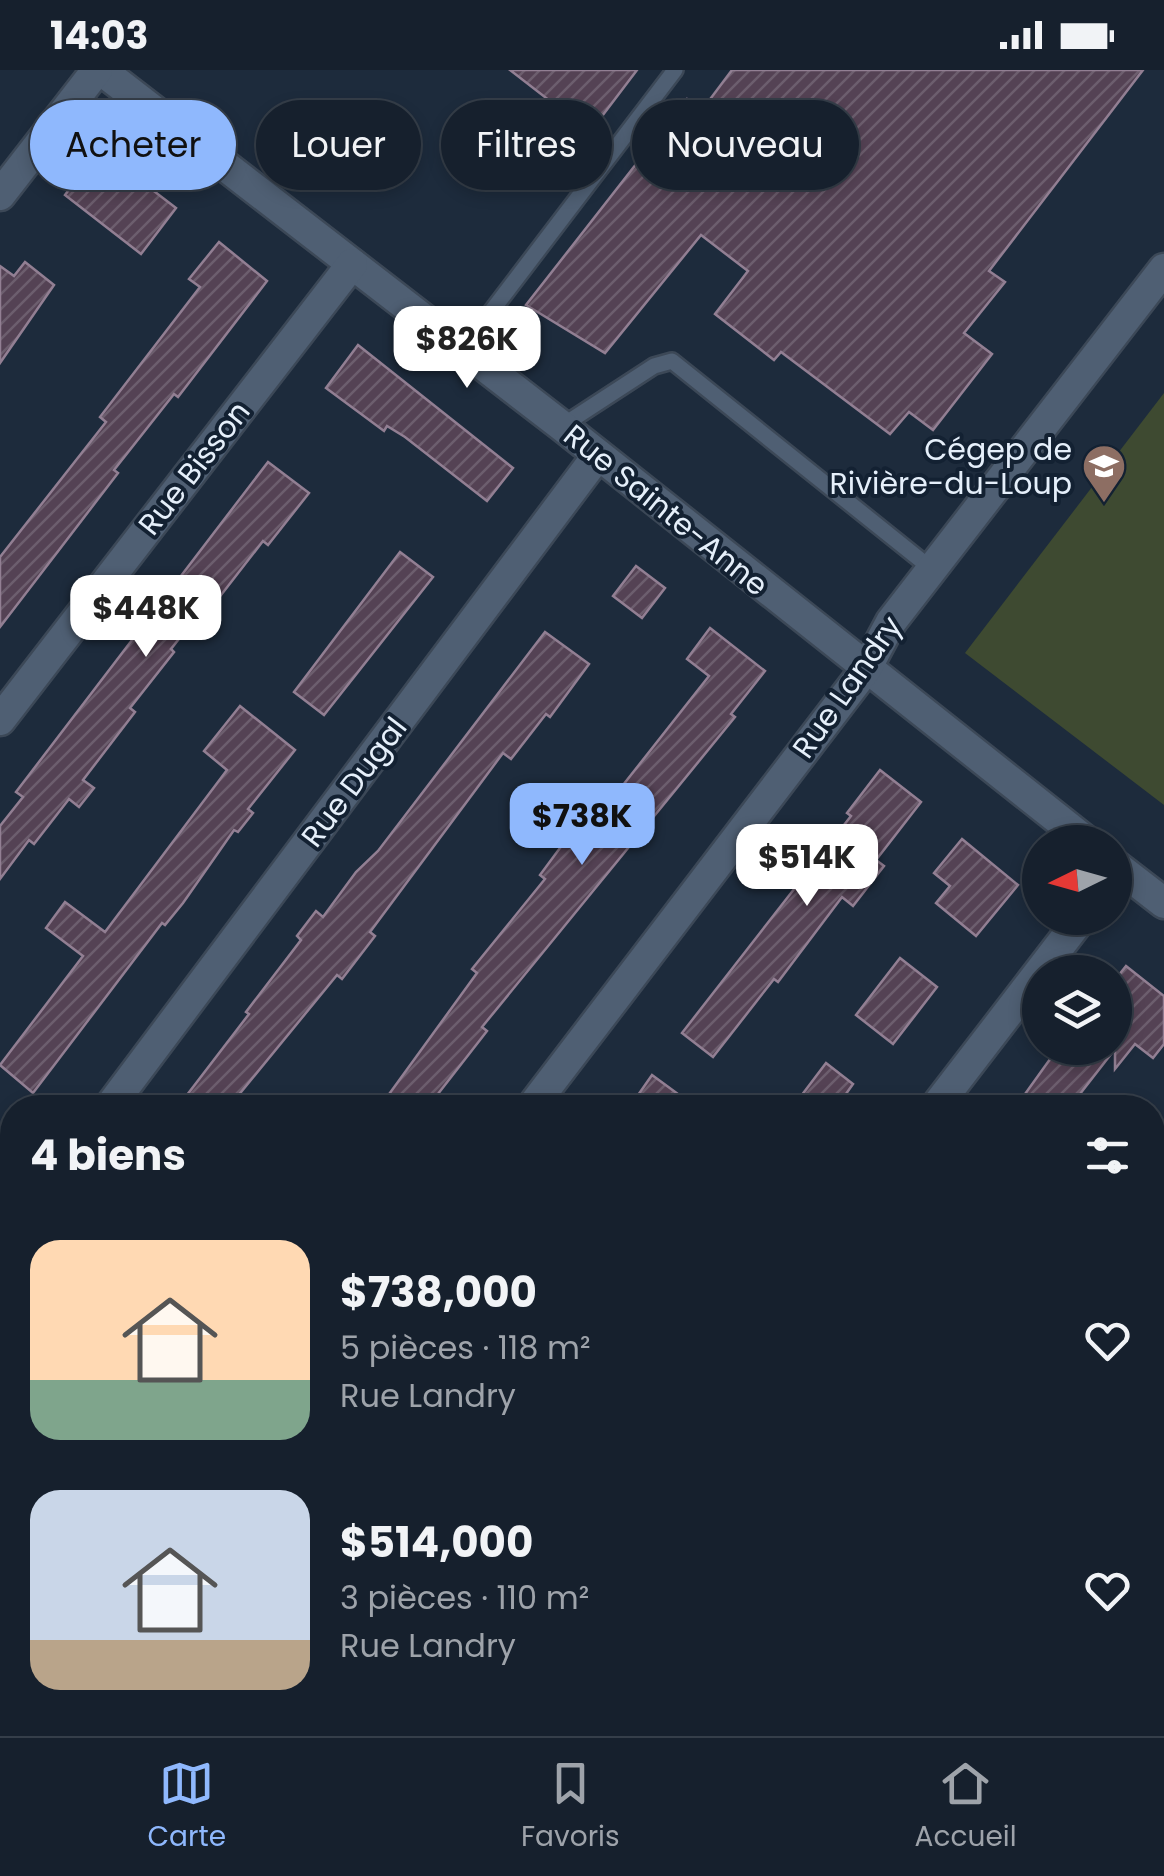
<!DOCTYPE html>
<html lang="fr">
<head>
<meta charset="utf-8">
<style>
  :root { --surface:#16202d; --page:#1f2835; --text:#f1f3f6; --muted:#9ea3aa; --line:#353e49; --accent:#8fb8fd }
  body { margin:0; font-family:Poppins,sans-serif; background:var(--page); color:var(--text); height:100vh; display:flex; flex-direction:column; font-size:38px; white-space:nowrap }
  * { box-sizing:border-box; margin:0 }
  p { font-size:32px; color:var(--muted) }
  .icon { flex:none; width:55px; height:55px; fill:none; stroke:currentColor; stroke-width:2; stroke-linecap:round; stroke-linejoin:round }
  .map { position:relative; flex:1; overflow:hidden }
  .panel { position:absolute; left:0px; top:1025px; width:1165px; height:642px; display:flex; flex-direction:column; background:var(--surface); border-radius:40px 40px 0 0; box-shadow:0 5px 15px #0003,0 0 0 2px var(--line) }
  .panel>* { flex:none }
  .hud { position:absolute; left:30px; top:30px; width:1105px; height:90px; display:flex; gap:20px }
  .needle { width:65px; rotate:265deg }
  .controls { position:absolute; left:1022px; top:755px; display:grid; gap:20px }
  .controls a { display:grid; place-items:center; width:110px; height:110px; border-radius:50%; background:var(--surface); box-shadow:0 5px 15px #0003,0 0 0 2px var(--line); font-size:50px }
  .price { position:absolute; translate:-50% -85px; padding:0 22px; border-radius:20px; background:#fff; color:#222; font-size:32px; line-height:65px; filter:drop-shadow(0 2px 5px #0008) }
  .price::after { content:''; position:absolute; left:50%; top:60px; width:30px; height:22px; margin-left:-15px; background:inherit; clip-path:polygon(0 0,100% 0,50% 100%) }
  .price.on { background:var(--accent); color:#111 }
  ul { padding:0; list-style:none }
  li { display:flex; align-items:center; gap:30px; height:250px; padding:0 30px }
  li span { display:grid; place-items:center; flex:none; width:280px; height:200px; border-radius:30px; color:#555 }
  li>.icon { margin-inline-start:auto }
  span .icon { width:120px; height:120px; fill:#fffc; stroke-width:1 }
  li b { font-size:42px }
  h2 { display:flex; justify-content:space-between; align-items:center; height:120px; padding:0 30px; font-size:42px }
  .pill { padding:0 35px; border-radius:45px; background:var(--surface); box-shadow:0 5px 15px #0003,0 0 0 2px var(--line); font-size:35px; line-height:90px }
  .pill.on { background:var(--accent); color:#111 }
  .status { display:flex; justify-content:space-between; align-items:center; height:70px; padding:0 50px; background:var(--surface); direction:ltr }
  .status svg { height:28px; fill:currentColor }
  .tabs { display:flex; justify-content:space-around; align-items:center; height:140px; border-top:2px solid var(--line); background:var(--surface); font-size:28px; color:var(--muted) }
  .tabs a { display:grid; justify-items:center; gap:5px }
  .tabs .on { color:var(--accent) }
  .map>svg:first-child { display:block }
  .green { fill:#3e4a31 }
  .park { fill:url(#park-tufts) }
  .building { fill:url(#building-hatch); stroke:#927f93; stroke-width:2.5 }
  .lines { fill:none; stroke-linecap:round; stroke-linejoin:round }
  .service-casing { stroke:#3c4857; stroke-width:20 }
  .minor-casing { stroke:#3c4857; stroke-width:35 }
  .path { stroke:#5a6676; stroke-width:5; stroke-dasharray:8 8; stroke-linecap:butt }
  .service { stroke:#4f5f73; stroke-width:15 }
  .minor { stroke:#4f5f73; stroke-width:30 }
  .labels { text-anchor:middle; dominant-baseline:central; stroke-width:8; stroke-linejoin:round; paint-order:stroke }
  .poi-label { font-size:30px; fill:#e5effa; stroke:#132132; text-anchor:end }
  .street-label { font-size:30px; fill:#e5effa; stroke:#132132 }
</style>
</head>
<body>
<div class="status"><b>14:03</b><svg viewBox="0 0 49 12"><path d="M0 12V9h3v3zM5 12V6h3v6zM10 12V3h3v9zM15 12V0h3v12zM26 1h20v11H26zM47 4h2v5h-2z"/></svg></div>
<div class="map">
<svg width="1164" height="1666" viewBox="0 0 1164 1666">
  <defs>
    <pattern id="park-tufts" width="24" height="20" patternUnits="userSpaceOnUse" patternTransform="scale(2.5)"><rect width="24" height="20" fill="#3e4a31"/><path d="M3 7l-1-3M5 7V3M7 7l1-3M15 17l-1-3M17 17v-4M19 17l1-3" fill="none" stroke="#5a6450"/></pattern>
    <pattern id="building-hatch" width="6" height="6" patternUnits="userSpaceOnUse" patternTransform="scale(2.5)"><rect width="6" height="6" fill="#544254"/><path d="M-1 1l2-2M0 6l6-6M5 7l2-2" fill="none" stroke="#6c5e6e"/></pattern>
  </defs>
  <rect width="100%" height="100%" fill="#1d2b3c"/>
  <polygon class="green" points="1164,323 1164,735 965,583"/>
  <polygon class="park" points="0,1395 12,1405 12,1655 341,1655 356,1666 0,1666"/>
  <g class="building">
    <polygon points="510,0 637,0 590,62"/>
    <polygon points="732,0 1143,0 989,201 1005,212 964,263 992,284 933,360 909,342 890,364 781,282 774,290 715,244 748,201 701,165 605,283 526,235 687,29 702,40"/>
    <polygon points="99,79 176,138 141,184 65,125"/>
    <polygon points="219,172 267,211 178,327 174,324 114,400 118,403 0,557 0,487 106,352 100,347 200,217 189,209"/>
    <polygon points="25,192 54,215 0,293 0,196 14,206"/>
    <polygon points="358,275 513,398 487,431 405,367 387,356 384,361 326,318"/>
    <polygon points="268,392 309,423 268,475 263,471 204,547 197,546 171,579 174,582 130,638 135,642 83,710 94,718 79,737 69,729 34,774 29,770 0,809 0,756 23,727 16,722"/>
    <polygon points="400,482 433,507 324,645 294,622"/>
    <polygon points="636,496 665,518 642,548 613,526"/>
    <polygon points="710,558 765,601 731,644 735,647 482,957 487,961 427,1038 379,1038 477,903 472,899 545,809 540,805 577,755 586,762 709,606 687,589"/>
    <polygon points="545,562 589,594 550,647 546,644 511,689 503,683 370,862 375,866 342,909 337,905 228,1038 177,1038 249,944 246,942 301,870 297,866 316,841 323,847 356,802 378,781"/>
    <polygon points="240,636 295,680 248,739 253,743 238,762 234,760 183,833 165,855 162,853 33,1023 0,995 83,886 46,858 65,832 105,862 227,700 204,681"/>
    <polygon points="880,700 921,732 876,790 884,796 853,836 842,827 778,912 774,909 713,987 682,963 851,746 847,743"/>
    <polygon points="962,769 1018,815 976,866 936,833 950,816 934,803"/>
    <polygon points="900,888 937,917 893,974 856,945"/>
    <polygon points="1126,896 1164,926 1164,974 1153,988 1135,974 1115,999 1115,979 1069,1038 1015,1038 1058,978 1115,978 1115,910"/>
    <polygon points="826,993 853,1014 836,1038 792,1038"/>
    <polygon points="652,1005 697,1038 629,1038"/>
  </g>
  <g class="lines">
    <g class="service-casing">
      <g id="service">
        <polyline points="462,280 675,0"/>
        <polyline points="562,356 654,296 672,291 933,500"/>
      </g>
    </g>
    <g class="minor-casing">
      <g id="minor">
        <polyline points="101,0 562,356 1087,772"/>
        <polyline points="0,125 97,0"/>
        <polyline points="0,650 352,194"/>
        <polyline points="1115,795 1164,833"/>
        <polyline points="109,1038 598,385"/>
        <polyline points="531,1038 866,599 891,552 1164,199"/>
        <polyline points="935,1038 1081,848"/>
        <polyline points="0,1172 12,1157"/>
        <polyline points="1152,1246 1164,1230"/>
        <polyline points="0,1345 12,1354"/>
        <polyline points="409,1655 424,1666"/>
        <polyline points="450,1666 459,1655"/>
        <polyline points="832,1666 840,1655"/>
      </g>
    </g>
    <g class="path">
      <polyline points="0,1430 12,1439"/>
      <polyline points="287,1655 298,1666"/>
      <polyline points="25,1666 33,1655"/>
      <polyline points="76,1666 85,1655"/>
    </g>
    <use href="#service" class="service"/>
    <use href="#minor" class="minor"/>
  </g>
  <defs>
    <g id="university-pin" transform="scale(2.25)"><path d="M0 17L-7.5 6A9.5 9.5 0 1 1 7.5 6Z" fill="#8d6e63" stroke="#132132"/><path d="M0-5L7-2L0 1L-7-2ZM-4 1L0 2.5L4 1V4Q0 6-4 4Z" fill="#fff"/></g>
  </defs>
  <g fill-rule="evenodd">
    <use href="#university-pin" x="1104" y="396"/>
  </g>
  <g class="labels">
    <g class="poi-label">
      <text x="1072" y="379">Cégep de<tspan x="1072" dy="34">Rivière-du-Loup</tspan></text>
    </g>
    <g class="street-label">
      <text transform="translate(194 398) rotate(-52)">Rue Bisson</text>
      <text transform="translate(666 440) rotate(39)">Rue Sainte-Anne</text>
      <text transform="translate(847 617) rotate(-55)">Rue Landry</text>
      <text transform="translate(354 712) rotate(-53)">Rue Dugal</text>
    </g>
  </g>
</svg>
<div class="controls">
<a><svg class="needle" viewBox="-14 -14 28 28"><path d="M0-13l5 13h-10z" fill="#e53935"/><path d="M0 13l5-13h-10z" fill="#9ea3aa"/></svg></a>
<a><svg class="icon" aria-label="layers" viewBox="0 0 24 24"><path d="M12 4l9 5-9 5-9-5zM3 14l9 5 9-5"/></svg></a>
</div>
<b class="price" style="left:467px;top:321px">$826K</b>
<b class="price" style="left:146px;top:590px">$448K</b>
<b class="price on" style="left:582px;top:798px">$738K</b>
<b class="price" style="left:807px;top:839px">$514K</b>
<div class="hud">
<a class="pill on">Acheter</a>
<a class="pill">Louer</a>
<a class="pill">Filtres</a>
<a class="pill">Nouveau</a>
</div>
<section class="panel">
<h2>4 biens<svg class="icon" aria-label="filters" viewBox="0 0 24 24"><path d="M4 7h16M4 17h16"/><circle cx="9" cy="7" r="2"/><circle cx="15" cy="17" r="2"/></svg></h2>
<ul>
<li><span style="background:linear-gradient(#ffd9b3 70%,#7fa58c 0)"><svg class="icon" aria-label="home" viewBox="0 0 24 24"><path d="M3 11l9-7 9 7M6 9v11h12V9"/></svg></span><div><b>$738,000</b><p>5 pièces · 118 m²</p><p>Rue Landry</p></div><svg class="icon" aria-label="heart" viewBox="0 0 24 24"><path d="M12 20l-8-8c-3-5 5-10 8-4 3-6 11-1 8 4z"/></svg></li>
<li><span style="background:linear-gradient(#c9d6e8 75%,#b9a48a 0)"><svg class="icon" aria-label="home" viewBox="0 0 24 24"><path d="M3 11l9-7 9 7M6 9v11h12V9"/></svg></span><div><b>$514,000</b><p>3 pièces · 110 m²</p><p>Rue Landry</p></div><svg class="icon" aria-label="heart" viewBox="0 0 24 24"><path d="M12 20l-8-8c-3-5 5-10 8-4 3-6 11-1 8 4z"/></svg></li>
</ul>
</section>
</div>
<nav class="tabs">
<a class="on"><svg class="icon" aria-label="map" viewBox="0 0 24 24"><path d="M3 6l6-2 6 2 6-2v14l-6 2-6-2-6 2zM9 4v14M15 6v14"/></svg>Carte</a>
<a><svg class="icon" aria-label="saved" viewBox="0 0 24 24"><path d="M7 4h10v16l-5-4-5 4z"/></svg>Favoris</a>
<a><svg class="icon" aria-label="home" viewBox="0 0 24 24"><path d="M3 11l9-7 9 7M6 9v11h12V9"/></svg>Accueil</a>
</nav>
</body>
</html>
